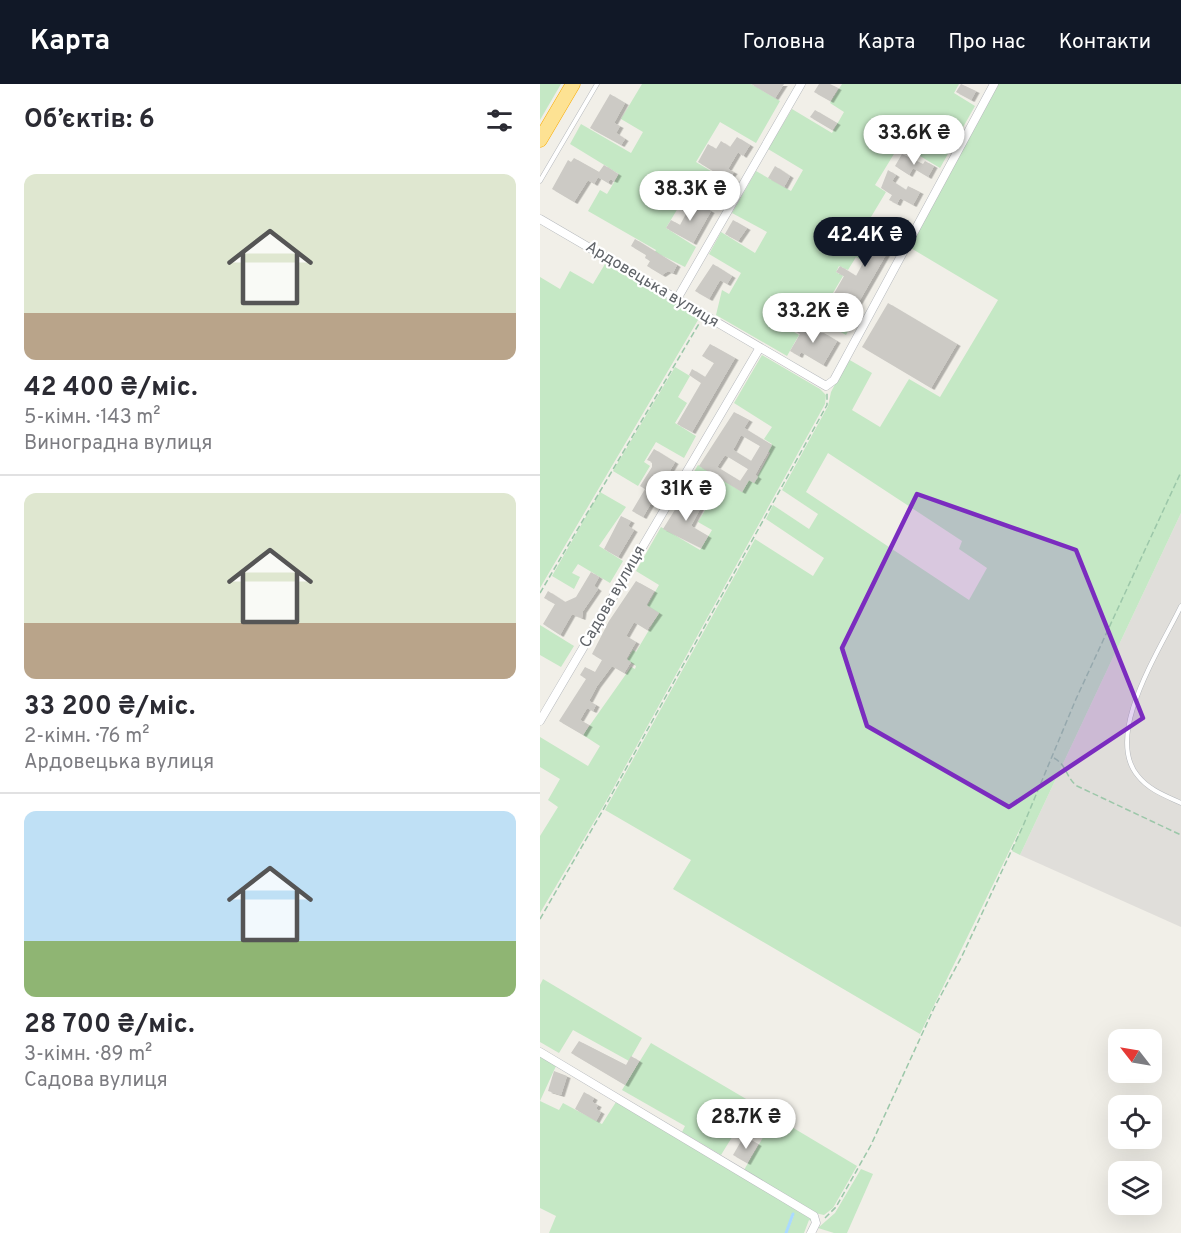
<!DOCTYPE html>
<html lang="uk">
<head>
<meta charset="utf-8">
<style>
  :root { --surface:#fff; --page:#f7f7f7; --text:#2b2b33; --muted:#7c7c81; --line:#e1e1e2; --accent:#111827 }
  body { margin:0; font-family:Overpass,sans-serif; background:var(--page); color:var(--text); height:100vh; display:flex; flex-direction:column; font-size:22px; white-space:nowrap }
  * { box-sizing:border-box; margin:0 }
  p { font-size:20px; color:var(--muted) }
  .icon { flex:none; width:33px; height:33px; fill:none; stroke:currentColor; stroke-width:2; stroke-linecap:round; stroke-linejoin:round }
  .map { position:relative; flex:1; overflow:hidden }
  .panel { display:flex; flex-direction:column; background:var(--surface); width:540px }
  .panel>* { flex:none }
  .needle { width:39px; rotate:301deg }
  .fabs { position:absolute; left:568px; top:945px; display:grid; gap:12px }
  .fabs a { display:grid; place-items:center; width:54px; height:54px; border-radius:12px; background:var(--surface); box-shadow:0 6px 24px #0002; font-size:30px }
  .price { position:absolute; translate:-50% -51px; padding:0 14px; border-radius:21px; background:#fff; color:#222; font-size:20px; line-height:39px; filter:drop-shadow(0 2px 3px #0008) }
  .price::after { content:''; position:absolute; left:50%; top:36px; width:18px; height:14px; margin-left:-9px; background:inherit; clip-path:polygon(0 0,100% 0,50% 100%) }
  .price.selected { background:var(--accent); color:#fff }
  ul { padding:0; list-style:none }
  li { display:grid; align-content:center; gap:12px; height:318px; padding:0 24px }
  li+li { border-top:2px solid var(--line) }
  li span { display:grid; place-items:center; height:186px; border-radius:12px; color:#555 }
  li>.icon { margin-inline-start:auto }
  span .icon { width:108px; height:108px; fill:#fffc; stroke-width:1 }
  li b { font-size:26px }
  h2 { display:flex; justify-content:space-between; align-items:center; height:72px; padding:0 24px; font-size:26px }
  header { display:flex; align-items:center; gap:36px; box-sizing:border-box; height:84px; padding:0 30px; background:var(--accent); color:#fff }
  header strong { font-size:28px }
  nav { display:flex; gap:33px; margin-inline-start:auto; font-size:21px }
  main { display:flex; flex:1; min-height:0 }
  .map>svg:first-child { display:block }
  .industrial { fill:#e0deda }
  .green { fill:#c5e8c5; fill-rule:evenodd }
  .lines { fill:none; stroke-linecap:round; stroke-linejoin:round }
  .stream { stroke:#aadaff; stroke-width:3 }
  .building { fill:#cccac5; fill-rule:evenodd; filter:url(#shadow) }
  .lane-casing { stroke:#b5b8bc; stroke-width:5 }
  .street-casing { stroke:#b5b8bc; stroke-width:9 }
  .highway-casing { stroke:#f9ab00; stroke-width:15 }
  .path { stroke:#9cc7a9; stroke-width:1.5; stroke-dasharray:6 3; stroke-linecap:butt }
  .lane { stroke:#fff; stroke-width:4 }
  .street { stroke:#fff; stroke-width:8 }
  .highway { stroke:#fde293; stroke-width:14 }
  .marked { fill:#7b2cbf; fill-opacity:0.2; stroke:#7b2cbf; stroke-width:4.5; stroke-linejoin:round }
  .labels { text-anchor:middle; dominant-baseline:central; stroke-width:4.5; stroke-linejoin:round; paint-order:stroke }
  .street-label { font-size:16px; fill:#5f6368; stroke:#fff }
</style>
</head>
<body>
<header>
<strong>Карта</strong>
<nav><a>Головна</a><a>Карта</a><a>Про нас</a><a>Контакти</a></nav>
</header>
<main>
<section class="panel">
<h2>Об’єктів: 6<svg class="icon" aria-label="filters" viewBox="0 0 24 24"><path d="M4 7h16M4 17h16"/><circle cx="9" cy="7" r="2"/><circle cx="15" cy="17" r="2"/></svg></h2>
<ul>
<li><span style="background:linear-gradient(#dfe7d0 75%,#b9a48a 0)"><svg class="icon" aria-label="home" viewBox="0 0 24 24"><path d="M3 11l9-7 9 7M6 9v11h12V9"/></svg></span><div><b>42 400 ₴/міс.</b><p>5-кімн. · 143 m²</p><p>Виноградна вулиця</p></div></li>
<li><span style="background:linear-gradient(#dfe7d0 70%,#b9a48a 0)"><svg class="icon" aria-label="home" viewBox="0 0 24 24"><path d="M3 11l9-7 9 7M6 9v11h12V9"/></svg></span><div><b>33 200 ₴/міс.</b><p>2-кімн. · 76 m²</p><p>Ардовецька вулиця</p></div></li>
<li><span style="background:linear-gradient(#bfe0f5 70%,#8fb573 0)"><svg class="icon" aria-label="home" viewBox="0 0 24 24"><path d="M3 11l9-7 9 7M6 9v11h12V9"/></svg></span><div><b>28 700 ₴/міс.</b><p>3-кімн. · 89 m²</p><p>Садова вулиця</p></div></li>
</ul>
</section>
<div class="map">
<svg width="641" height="1149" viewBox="0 0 641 1149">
  <defs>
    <filter id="shadow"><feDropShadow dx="3.5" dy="2" stdDeviation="0" flood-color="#0004"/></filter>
  </defs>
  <rect width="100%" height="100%" fill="#f1efe8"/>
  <polygon class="industrial" points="641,429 641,843 480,771"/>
  <g class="green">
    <polygon points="0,0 21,0 0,36"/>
    <polygon points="102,0 211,0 240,17 216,59 180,38 156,78 192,100 180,121 150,104 126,144 156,163 145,183 115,168 116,166 48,127 60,106 67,110 79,90 30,60 41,40 91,69 103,48 81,35"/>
    <polygon points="302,0 419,0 414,9 435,22 400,84 360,60 335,101 346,108 322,148 335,156 323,177 316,173 308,186 299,182 296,188 303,192 290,214 317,231 306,251 237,211 226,231 259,251 247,272 176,231 182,206 189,210 201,189 169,170 181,148 215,169 227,148 192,129 216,87 251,107 263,86 228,65 252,25 292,49 304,28 290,19"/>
    <path d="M458,0H641V429L480,771L472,767L482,741L380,950L133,805L151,776L65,726L215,455L273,492L284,474L226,435L233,421L269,445L278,430L242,406L288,322L291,308L308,275L332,289L312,326L340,343L369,295L400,313L458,216L369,163ZM288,369L422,457L419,465L447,484L429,516L266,408Z"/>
    <polygon points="65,180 157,232 158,236 0,504 0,193 20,205 30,187 53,200"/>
    <polygon points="222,271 280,305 286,311 285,320 64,721 0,829 0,752 18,723 8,716 20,695 0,683 0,653 48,682 60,662 43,651 91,583 95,585 96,582 87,576 93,566 96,568 119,529 107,522 119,501 96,487 121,443 160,466 172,446 158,438 171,416 146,401 158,381 202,408 209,396 214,399 230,369 228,367 232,360 224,355 232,343 194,319"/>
    <polygon points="135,283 150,292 138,313 147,319 135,339 156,352 144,374 116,358 104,378 110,382 98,402 73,387"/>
    <polygon points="60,408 86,423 59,462 83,477 70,499 38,480 32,489 40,493 34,505 12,492"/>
    <polygon points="0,541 34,562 21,583 0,571"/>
    <polygon points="3,895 102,954 89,977 33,946 19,969 0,958 0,901"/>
    <polygon points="111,959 213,1019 181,1071 142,1048 145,1042 82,1006"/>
    <polygon points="0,972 16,982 0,1017 19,1026 23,1019 62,1040 76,1018 272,1134 274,1138 269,1136 264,1149 247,1149 254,1131 252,1130 245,1149 9,1149 16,1132 0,1124"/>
    <polygon points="235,1033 317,1082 293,1124 284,1131 275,1129 204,1086"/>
    <polygon points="321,1085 333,1090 307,1149 294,1149 278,1144 295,1129"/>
  </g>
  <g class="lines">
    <polyline class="stream" points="246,1149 253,1130"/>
  </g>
  <g class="building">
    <polygon points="211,0 244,0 235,14"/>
    <polygon points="279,0 290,0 298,4 290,17 274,8"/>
    <polygon points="421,0 436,7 431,16 416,8"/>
    <polygon points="70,10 85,19 74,39 80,42 76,49 85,55 81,61 50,44"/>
    <polygon points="275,26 297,39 292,46 270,33"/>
    <polygon points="197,53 210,61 203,72 198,68 188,85 194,88 188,96 158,78 168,60 176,65 181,57 190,63"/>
    <polygon points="362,70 383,80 385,77 394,82 388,93 373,84 369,91 355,82"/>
    <polygon points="34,74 59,88 64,81 78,90 74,97 70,95 68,99 58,93 54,100 48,96 34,118 12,105 28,76 31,78"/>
    <polygon points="235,82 250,92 244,103 228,94"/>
    <polygon points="348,86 356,91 352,97 366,106 368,102 380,108 373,121 360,114 357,120 349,116 352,111 341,104"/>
    <polygon points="143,117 153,124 156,119 171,127 153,159 126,144 131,136 140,141 147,128 139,124"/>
    <polygon points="193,136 207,144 198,157 185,150"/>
    <polygon points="338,138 355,148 352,153 355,155 316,223 311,220 309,223 292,213 304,192 296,188 300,182 316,192 336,155 330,151"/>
    <polygon points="95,155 137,181 133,189 128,187 122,191 107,182 110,177 105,174 106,171 91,162"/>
    <polygon points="173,180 192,192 187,200 180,196 169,215 155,207"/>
    <polygon points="348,219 417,260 391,304 322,263"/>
    <polygon points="262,235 269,238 265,245 277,252 279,249 284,249 297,257 283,281 261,268 259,272 250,267 260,250 255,247"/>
    <polygon points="170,260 195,274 152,348 137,340 161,299 149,291 152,285 165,293 174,279 162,272"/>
    <path d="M194,328L209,336L204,344L232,361L215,391L218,393L214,399L209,396L202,408L159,382ZM201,351L220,362L211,377L193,366ZM185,371L208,385L200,397L177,383Z"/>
    <polygon points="114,365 135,378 103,433 92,427 105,405 100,402 112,383 112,378 107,376"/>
    <polygon points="144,411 162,421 151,442 168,452 161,464 123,445"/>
    <polygon points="81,432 91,437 88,442 94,446 78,473 64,465"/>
    <polygon points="51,488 59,493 54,502 58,505 43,527 42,534 32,530 20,551 3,540 15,520 4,514 8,507 25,518 36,513"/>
    <polygon points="96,497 114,507 106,521 119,529 107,546 94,538 86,552 96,558 86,575 91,578 84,589 72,582 57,602 49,617 56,621 53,627 47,624 40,636 49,641 43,651 19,637 46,595 40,591 45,583 55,588 62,576 52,570 69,537"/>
    <polygon points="39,957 86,981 91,972 99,977 85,1001 31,969"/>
    <polygon points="14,987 27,992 21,1011 8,1007"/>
    <polygon points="44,1008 54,1014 52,1018 58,1021 56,1025 61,1028 56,1037 35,1025"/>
    <polygon points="204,1052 218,1060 207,1079 193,1071"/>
  </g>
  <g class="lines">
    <g class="lane-casing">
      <g id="lane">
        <polyline points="0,97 57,0"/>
        <path d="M641,522C621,564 563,651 598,692C609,706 626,712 641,719"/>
      </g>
    </g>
    <g class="street-casing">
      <g id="street">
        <polyline points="0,135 286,302 294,296 454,0"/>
        <polyline points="137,215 261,0"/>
        <polyline points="0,637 219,265"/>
        <polyline points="0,968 274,1132 276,1139 271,1149"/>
      </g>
    </g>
    <g class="highway-casing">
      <polyline id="highway" points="0,56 33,0"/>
    </g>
    <g class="path">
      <polyline points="0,509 160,238"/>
      <path d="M514,674C527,681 526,694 537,702L641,751"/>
      <polyline points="0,835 63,726 287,321 287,309"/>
      <polyline points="285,1134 296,1123 331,1061 394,924 422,872 483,742 536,615 641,388"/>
    </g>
    <use href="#lane" class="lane"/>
    <use href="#street" class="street"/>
    <use href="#highway" class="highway"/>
  </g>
  <path class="marked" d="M377,410L536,466L603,634L469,723L327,642L302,564Z"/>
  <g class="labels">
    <g class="street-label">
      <text transform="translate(112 201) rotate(31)">Ардовецька вулиця</text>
      <text transform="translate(73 513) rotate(-60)">Садова вулиця</text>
    </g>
  </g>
</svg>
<div class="fabs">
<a><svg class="needle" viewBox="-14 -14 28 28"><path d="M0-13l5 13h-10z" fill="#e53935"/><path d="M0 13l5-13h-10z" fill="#7c7c81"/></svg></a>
<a><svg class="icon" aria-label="locate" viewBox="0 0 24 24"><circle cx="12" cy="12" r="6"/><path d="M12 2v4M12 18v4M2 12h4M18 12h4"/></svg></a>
<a><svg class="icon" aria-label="layers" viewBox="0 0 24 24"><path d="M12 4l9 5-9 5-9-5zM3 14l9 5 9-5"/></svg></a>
</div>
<b class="price" style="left:374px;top:82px">33.6K ₴</b>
<b class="price" style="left:150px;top:138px">38.3K ₴</b>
<b class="price selected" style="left:325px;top:184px">42.4K ₴</b>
<b class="price" style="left:273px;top:260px">33.2K ₴</b>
<b class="price" style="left:146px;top:438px">31K ₴</b>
<b class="price" style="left:206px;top:1066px">28.7K ₴</b>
</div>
</main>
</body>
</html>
